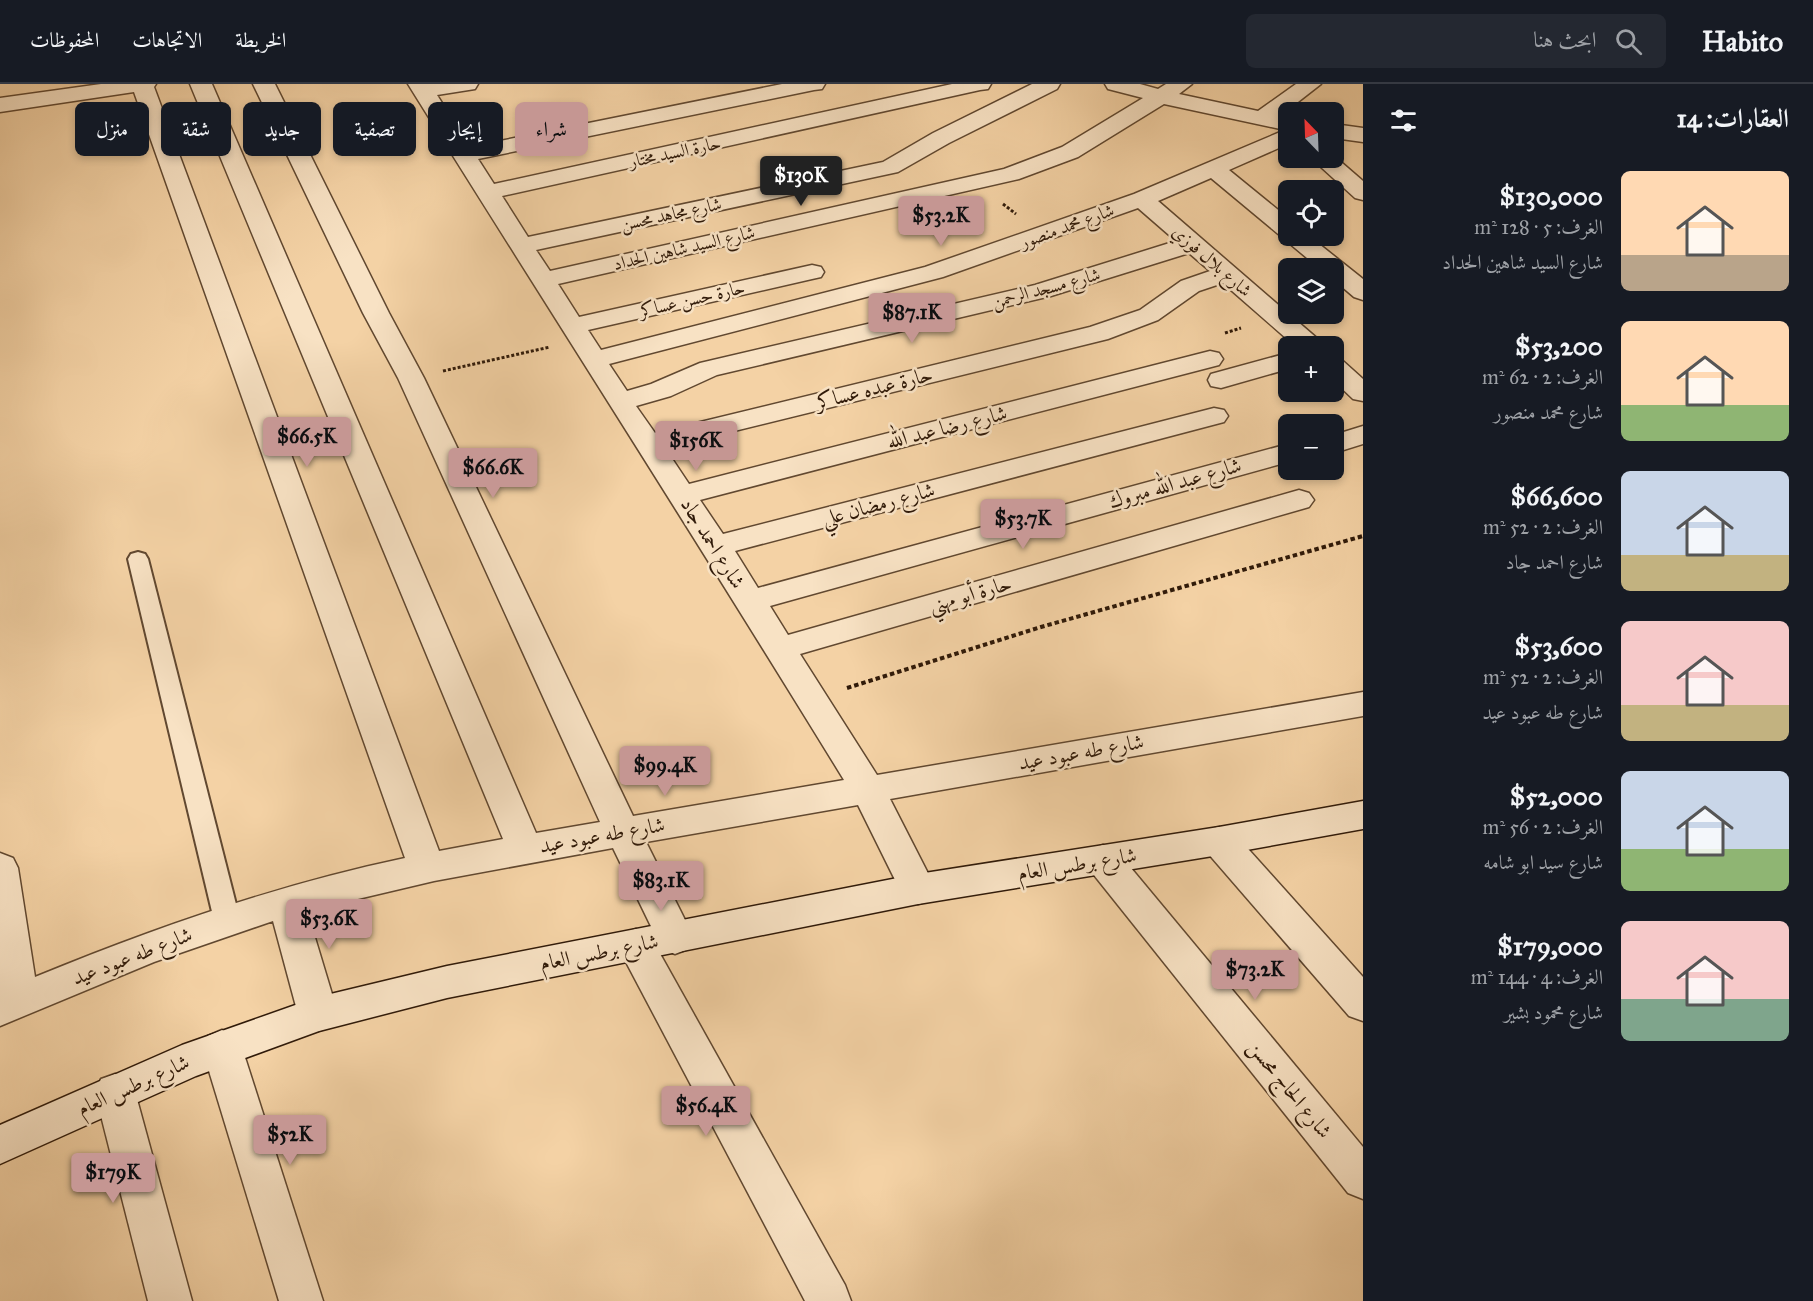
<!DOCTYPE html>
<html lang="ar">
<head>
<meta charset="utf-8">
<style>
  :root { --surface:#171b24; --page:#242831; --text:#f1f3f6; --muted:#9ea1a6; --line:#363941; --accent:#c59692 }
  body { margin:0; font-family:"IM FELL Great Primer",Amiri,serif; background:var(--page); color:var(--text); direction:rtl; height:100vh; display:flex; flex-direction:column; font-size:22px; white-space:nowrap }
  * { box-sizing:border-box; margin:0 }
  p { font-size:20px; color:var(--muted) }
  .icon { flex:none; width:33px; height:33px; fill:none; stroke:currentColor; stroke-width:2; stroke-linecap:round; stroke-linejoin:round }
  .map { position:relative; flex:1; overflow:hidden; direction:ltr }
  .sheet { display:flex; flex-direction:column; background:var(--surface); width:450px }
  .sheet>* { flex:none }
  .top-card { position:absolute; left:18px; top:18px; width:570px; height:54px; direction:rtl; display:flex; gap:12px }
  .needle { width:39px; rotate:337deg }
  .tools { position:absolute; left:1278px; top:18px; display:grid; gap:12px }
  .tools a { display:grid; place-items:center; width:66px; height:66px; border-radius:9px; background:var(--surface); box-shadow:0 3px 9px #0003; font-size:30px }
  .price { position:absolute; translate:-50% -51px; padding:0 14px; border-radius:6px; background:var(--accent); color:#111; font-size:20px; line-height:39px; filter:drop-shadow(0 2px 3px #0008) }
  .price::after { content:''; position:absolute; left:50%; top:36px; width:18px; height:14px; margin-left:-9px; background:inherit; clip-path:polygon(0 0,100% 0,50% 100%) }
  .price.on { background:#222; color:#fff }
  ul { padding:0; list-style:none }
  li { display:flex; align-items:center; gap:18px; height:150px; padding:0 24px }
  li span { display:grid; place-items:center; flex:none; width:168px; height:120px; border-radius:9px; color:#555 }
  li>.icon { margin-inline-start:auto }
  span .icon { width:72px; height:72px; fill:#fffc; stroke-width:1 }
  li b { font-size:26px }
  h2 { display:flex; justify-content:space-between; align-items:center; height:72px; padding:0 24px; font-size:26px }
  .pill { padding:0 21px; border-radius:9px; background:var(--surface); box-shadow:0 3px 9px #0003; font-size:21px; line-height:54px }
  .pill.on { background:var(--accent); color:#111 }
  header { display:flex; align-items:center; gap:36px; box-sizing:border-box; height:84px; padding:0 30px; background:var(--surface); border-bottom:2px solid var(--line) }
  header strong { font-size:28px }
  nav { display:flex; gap:33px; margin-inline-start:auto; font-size:21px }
  .search { width:420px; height:54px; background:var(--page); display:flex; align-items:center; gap:15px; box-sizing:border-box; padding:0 21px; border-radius:9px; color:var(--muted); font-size:22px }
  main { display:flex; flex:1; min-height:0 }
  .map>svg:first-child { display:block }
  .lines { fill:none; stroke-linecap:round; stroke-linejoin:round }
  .lane-casing { stroke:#614830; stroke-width:4 }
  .street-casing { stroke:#614830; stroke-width:3 }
  .secondary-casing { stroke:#301a09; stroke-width:3 }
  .path-far1 { stroke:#301a09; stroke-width:3; stroke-dasharray:3 2; stroke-linecap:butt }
  .path { stroke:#301a09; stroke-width:4; stroke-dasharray:4.5 3; stroke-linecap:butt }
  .lane { fill:#f8e2c4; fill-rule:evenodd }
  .street { fill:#f8e2c4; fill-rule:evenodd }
  .secondary { fill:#f8e2c4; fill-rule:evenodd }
  .labels { text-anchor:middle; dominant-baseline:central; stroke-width:5; stroke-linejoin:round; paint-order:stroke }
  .far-street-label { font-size:18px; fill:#301a09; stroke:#f8e2c4 }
  .street-label { font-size:21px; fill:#301a09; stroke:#f8e2c4 }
</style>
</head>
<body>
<header>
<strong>Habito</strong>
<div class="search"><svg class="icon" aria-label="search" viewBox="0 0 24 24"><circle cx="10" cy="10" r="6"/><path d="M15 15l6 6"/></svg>ابحث هنا</div>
<nav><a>الخريطة</a><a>الاتجاهات</a><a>المحفوظات</a></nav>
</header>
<main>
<section class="sheet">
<h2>العقارات: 14<svg class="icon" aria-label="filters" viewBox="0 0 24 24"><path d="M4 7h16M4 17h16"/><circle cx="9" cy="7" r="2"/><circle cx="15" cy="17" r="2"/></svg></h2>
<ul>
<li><span style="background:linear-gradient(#ffd9b3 70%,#b9a48a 0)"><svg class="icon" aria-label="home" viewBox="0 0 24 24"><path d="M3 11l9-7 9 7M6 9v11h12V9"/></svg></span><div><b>$130,000</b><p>الغرف: 5 · 128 m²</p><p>شارع السيد شاهين الحداد</p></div></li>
<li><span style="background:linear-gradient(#ffd9b3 70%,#8fb573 0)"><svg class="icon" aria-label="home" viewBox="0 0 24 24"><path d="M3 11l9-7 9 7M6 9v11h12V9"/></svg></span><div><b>$53,200</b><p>الغرف: 2 · 62 m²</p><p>شارع محمد منصور</p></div></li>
<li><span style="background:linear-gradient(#c9d6e8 70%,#c2b280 0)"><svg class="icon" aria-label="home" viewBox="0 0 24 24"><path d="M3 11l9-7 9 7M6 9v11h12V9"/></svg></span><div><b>$66,600</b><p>الغرف: 2 · 52 m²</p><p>شارع احمد جاد</p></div></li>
<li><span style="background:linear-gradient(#f6c9c9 70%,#c2b280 0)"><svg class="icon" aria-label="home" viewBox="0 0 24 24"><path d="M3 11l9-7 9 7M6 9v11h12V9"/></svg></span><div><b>$53,600</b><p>الغرف: 2 · 52 m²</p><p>شارع طه عبود عيد</p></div></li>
<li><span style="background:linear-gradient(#c9d6e8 65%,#8fb573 0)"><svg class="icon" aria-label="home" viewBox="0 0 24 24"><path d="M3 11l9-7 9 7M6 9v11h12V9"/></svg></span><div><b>$52,000</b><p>الغرف: 2 · 56 m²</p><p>شارع سيد ابو شامه</p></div></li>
<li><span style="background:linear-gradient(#f6c9c9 65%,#7fa58c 0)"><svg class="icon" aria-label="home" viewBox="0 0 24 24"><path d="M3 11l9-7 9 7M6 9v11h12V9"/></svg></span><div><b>$179,000</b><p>الغرف: 4 · 144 m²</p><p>شارع محمود بشير</p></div></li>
</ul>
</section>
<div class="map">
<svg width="1363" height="1217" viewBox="0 0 1363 1217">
  <rect width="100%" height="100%" fill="#f4d2a5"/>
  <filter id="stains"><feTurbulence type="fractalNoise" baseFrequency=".00333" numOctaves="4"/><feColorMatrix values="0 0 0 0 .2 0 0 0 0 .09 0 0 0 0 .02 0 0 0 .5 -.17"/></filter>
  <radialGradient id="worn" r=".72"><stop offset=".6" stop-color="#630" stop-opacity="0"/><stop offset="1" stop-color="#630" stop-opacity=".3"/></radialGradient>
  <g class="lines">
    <g class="lane-casing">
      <polygon id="lane" points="138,468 145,470 148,475 240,836 236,843 227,847 218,843 214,836 128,475 131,470"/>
    </g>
    <g class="street-casing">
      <g id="street">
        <path d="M101,0H156L154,3L439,767L503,755L190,0H212L536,749L600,738L398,294L363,229L253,0H275L389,229L424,294L633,732L844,696C702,464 551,229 408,0H478L475,5L437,11L470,63L782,0H825L822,5L814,6L478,75L494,100L952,0H991L988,5L980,6L502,112L528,153L883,78L933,49L1032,0H1060L1057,5L949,59L898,88L536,166L550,187L1004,85L1062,63L1143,14L1108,5L1105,0H1140L1158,5L1166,0H1192L1179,10L1258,27L1296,0H1321L1280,32L1288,33V60L1229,86L1288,134V152H1309L1363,195V216L1354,213L1334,196V184H1319L1211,94L1158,117L1319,256L1323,262H1295L1223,199L1199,207L1158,236L1108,255L665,364L689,400L1210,267L1219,269L1223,275L1219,281L700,416L723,450L1214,324L1224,326L1228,332L1224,338L735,467L758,504L1288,360V378L770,522L788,551L1299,406L1309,409L1314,416L1309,423L800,570L877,691L1363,608V632L890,715L936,805L931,816L918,820L905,816L858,721L646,758L694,854L688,865L675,870L662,865L613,764L434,797L307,827L338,930L332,942L318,947L304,942L298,930L273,837L154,878L0,942V769L13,774L18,784L35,893C156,843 277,801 405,774L134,8L0,28V14ZM1164,20L1285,46L1134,110L925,183L601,266L588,246L812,195L821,193L824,188L821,183L812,181L579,233L558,200L1019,95L1078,73ZM1138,124L1176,157L1035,201L700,279L651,300L627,307L609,280L943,193ZM1189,169L1210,187L1181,197L1140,226L1090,243L655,349L636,322L671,312L717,291L1051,212Z"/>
        <polygon points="1334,40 1363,44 1363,58 1334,54"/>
        <polygon points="1334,72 1363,97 1363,116 1355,114 1311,74"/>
        <polygon points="1288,269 1288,285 1221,304 1211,302 1208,296 1211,290"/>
        <polygon points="1334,275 1343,277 1363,295 1363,317 1353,315 1334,297"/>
        <polygon points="1363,342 1363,360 1334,369 1334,351"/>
        <polygon points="1219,743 1232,747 1363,893 1363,937 1349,932 1206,767 1201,757 1206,747"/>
        <polygon points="1103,761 1116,766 1363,1063 1363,1115 1348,1109 1090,786 1085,776 1090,766"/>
        <polygon points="636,845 649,850 845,1201 851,1217 805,1217 617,861 623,850"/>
        <polygon points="222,946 236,952 242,964 323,1217 279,1217 202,964 208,952"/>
        <polygon points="115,990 129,995 135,1008 192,1217 148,1217 95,1008 101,995"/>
      </g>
    </g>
    <g class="secondary-casing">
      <polygon id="secondary" points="1363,717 1363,745 1219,771 918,820 447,914 319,947 196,992 0,1080 0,1041 182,961 318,913 447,882 918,790 1219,743"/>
    </g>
    <g class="path-far1">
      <polyline points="1003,120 1016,130"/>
      <polyline points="1225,249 1241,244"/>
      <polyline points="443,287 550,263"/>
    </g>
    <polyline class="path" points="847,604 1041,543 1363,452"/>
    <use href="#lane" class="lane"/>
    <use href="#street" class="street"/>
    <use href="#secondary" class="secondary"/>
  </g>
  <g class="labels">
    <g class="far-street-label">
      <text transform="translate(675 68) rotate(-12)">حارة السيد مختار</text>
      <text transform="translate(671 130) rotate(-12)">شارع مجاهد محسن</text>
      <text transform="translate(1067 142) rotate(-20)">شارع محمد منصور</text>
      <text transform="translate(684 164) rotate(-13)">شارع السيد شاهين الحداد</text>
      <text transform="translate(1212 177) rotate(41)">شارع بلال فوزي</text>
      <text transform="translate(1046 204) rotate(-15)">شارع مسجد الرحمن</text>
      <text transform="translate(692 215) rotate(-13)">حارة حسن عساكر</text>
    </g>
    <g class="street-label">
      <text transform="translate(874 304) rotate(-14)">حارة عبده عساكر</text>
      <text transform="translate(947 343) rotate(-14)">شارع رضا عبد الله</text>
      <text transform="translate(1175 399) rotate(-16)">شارع عبد الله مبروك</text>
      <text transform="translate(878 420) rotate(-15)">شارع رمضان علي</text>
      <text transform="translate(713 459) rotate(58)">شارع احمد جاد</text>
      <text transform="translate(970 510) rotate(-16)">حارة أبو مهني</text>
      <text transform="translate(1081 668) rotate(-10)">شارع طه عبود عيد</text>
      <text transform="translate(602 751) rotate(-10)">شارع طه عبود عيد</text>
      <text transform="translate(1077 780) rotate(-9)">شارع برطس العام</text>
      <text transform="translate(599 868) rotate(-11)">شارع برطس العام</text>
      <text transform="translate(132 872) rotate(-21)">شارع طه عبود عيد</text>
      <text transform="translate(133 1001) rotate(-24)">شارع برطس العام</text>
      <text transform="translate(1290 1005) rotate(51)">شارع الحاج محسن</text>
    </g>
  </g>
  <rect width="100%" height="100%" filter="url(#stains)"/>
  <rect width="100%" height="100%" fill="url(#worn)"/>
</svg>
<div class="tools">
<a><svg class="needle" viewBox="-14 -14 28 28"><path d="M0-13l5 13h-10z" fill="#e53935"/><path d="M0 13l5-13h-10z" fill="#9ea1a6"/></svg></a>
<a><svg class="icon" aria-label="locate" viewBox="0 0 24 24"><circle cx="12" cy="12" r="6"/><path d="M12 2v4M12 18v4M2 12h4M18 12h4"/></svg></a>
<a><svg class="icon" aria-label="layers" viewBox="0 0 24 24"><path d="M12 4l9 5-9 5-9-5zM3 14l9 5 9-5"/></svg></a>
<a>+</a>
<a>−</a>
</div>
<b class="price on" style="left:801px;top:123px">$130K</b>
<b class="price" style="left:941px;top:163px">$53.2K</b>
<b class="price" style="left:912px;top:260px">$87.1K</b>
<b class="price" style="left:307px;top:384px">$66.5K</b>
<b class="price" style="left:696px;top:388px">$156K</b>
<b class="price" style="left:493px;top:415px">$66.6K</b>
<b class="price" style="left:1023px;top:466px">$53.7K</b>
<b class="price" style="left:665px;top:713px">$99.4K</b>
<b class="price" style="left:661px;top:828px">$83.1K</b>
<b class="price" style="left:329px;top:866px">$53.6K</b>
<b class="price" style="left:1255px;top:917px">$73.2K</b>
<b class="price" style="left:706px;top:1053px">$56.4K</b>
<b class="price" style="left:290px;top:1082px">$52K</b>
<b class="price" style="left:113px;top:1120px">$179K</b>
<div class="top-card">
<a class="pill on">شراء</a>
<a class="pill">إيجار</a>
<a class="pill">تصفية</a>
<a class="pill">جديد</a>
<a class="pill">شقة</a>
<a class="pill">منزل</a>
</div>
</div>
</main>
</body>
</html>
